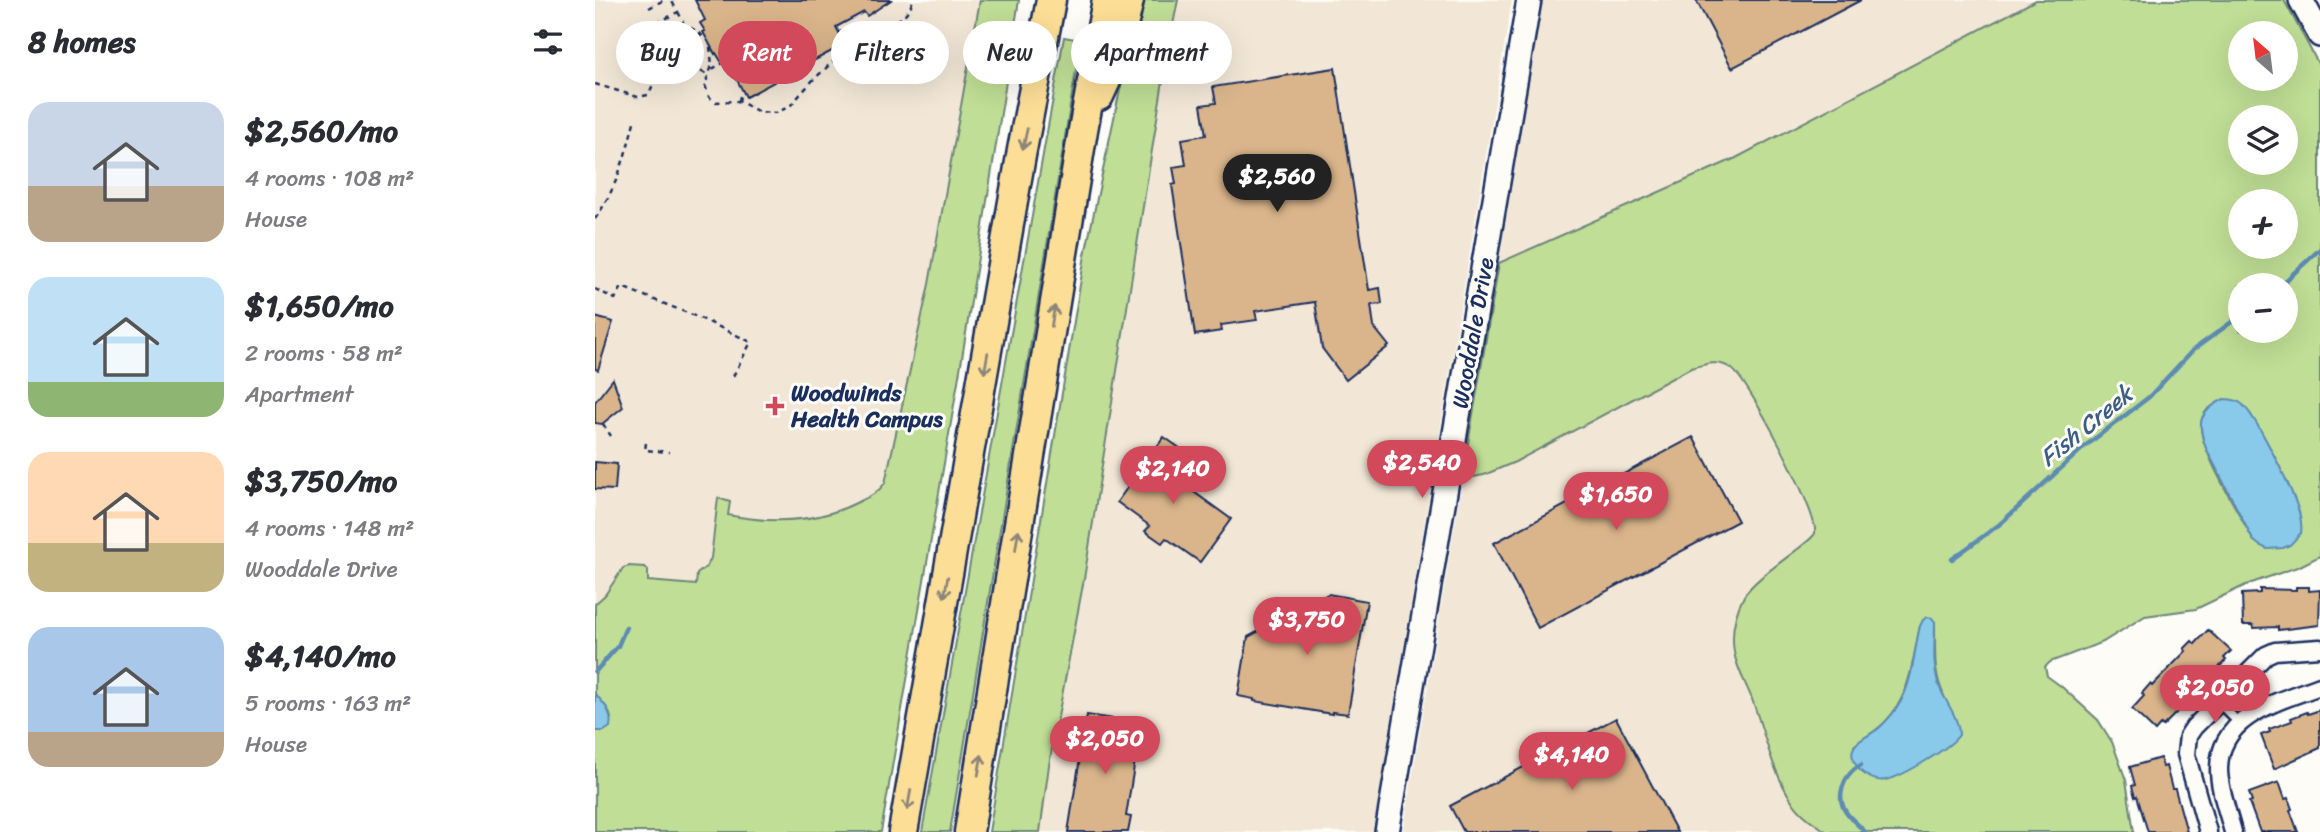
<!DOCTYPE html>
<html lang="en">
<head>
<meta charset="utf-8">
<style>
  :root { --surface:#fff; --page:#f7f7f7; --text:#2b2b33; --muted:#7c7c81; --accent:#d1495b }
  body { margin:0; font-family:Sriracha,sans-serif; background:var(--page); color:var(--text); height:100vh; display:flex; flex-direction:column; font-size:26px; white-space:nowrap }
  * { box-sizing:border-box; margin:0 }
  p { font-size:23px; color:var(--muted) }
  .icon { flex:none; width:38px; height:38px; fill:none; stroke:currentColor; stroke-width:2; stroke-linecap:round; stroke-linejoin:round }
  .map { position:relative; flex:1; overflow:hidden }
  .details { display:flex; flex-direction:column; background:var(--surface); width:595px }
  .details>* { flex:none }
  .guide { position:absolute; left:21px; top:21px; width:665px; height:63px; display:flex; gap:14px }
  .needle { width:46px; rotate:332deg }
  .fabs { position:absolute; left:1633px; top:21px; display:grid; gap:14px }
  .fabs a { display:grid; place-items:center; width:70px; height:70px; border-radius:50%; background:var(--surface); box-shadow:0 7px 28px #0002; font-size:35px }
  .price { position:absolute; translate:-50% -60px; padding:0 16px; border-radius:24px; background:var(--accent); color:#fff; font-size:23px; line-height:46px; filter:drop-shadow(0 2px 4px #0008) }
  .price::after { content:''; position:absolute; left:50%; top:42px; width:21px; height:16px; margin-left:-10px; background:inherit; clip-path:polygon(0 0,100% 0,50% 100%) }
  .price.selected { background:#222; color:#fff }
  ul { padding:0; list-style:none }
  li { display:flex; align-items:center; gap:21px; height:175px; padding:0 28px }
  li span { display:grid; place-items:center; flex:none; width:196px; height:140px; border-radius:21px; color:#555 }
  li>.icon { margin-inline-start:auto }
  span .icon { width:84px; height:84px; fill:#fffc; stroke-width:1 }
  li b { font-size:30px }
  h2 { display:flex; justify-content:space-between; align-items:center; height:84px; padding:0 28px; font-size:30px }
  .tag { padding:0 24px; border-radius:32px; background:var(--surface); box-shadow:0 7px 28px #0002; font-size:24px; line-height:63px }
  .tag.selected { background:var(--accent); color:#fff }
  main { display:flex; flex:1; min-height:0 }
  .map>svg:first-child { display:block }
  .built { fill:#f2e7d7; fill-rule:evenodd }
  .green { fill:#c0de96; stroke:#6e867a; stroke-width:2; fill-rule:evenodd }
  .water { fill:#89c9ea; stroke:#5d8bb2; stroke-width:2 }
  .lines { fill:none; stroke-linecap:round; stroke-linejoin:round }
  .stream { stroke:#5d8bb2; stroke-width:4.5 }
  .building { fill:#dab58b; stroke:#1b2f5e; stroke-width:2 }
  .lane-casing { stroke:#1b2f5e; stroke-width:13 }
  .street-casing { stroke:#1b2f5e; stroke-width:21 }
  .secondary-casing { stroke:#1b2f5e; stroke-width:28 }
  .highway-casing { stroke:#1b2f5e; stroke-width:33 }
  .path { stroke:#1b2f5e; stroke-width:2.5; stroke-dasharray:5 5; stroke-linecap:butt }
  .lane { stroke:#fdfcf7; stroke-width:8 }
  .street { stroke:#fdfcf7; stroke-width:16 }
  .secondary { stroke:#fdfcf7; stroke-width:23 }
  .highway { stroke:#fcde96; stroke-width:28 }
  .oneway { stroke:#8c867a }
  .poi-dot { fill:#d1495b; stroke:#fdfcf7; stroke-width:2.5 }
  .labels { text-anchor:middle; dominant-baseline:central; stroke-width:6; stroke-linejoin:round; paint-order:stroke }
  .street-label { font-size:23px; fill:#1b2f5e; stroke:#fdfcf7 }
  .poi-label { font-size:23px; font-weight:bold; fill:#1b2f5e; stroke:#fdfcf7; text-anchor:start }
  .water-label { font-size:24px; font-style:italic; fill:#3c5d88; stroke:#fdfcf7 }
</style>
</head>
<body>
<main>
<section class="details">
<h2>8 homes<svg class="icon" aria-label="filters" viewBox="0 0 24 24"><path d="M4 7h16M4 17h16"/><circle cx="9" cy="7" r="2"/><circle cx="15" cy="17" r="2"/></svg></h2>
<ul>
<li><span style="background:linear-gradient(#c9d6e8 60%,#b9a48a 0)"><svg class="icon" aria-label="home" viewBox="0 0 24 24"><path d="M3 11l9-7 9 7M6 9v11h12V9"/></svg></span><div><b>$2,560/mo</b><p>4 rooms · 108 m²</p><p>House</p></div></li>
<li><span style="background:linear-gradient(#bfe0f5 75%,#8fb573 0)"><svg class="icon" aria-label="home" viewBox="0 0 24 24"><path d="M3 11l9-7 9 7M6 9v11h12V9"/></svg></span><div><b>$1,650/mo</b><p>2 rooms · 58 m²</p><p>Apartment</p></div></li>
<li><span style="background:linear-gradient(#ffd9b3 65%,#c2b280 0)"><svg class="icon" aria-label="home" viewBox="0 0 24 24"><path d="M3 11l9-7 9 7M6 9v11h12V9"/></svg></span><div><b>$3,750/mo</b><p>4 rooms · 148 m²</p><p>Wooddale Drive</p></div></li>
<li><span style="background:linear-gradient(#a9c7e8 75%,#b9a48a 0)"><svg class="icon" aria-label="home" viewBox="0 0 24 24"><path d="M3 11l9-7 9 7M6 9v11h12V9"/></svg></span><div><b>$4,140/mo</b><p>5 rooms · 163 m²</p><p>House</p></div></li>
</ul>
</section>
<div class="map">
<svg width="1725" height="832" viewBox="0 0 1725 832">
  <rect width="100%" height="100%" fill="#fdfcf7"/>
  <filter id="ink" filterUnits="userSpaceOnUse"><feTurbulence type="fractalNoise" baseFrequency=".0143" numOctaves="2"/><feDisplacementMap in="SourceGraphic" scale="14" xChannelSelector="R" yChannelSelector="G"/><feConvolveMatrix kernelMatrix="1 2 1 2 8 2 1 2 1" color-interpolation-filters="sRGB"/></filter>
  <g filter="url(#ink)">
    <g class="built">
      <polygon points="0,0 424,0 367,358 286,832 0,832"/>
      <polygon points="544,0 917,0 778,832 394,832 490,255"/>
      <path d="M948,0H1689L1725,67V523L1379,598L1503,832H808ZM1645,33H1690V79H1645ZM1645,117H1690V163H1645ZM1645,201H1690V247H1645ZM1645,285H1690V331H1645Z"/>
    </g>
    <g class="green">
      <path d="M385,0H424L367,358L286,832H0V731H9L16,718L13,709L0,694V604L10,595L28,568L34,566L50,567L53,570V581L101,585L102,574L112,566L116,558L123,498L135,502L133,515C178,524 222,523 263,502C274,497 283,493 290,483L334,284Z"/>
      <polygon points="544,0 583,0 573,49 489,579 454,765 445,832 394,832 490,255"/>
      <path d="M1441,0H1689L1725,67V556L1705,566L1651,585L1601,609L1550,616L1508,642L1455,662L1450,667L1452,676L1467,687L1503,720L1517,742L1531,780L1539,832H1232C1219,823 1206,815 1197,801C1177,771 1170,735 1158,702C1152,685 1142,670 1139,652C1136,633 1140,613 1149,596C1161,575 1218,542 1220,533C1224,514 1154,381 1137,369C1124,359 1110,364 1096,368L920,462L889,475L867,479L904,263L1141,158ZM1645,33H1690V79H1645ZM1645,117H1690V163H1645ZM1645,201H1690V247H1645ZM1645,285H1690V331H1645ZM1648,405C1667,430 1708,503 1706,533L1658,540C1645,514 1608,455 1606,429C1605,420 1608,415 1613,409ZM1340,622C1341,661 1336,671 1355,709L1300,777C1286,782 1278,779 1267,772L1259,746C1269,737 1281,732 1290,722C1316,696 1317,660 1325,626Z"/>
      <polygon points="469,37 486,40 355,832 327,832"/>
    </g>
    <g class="water">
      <path d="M1629,399C1637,399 1644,400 1649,406C1663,420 1698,491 1704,512C1706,519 1707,526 1706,533L1695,545L1688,548L1672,549L1664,545L1658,540L1611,448C1602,423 1603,412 1629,399Z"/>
      <path d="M1332,617L1337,618L1340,622C1340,643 1337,662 1343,683C1349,701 1364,716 1364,735C1355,748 1307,777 1291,780C1278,783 1261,771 1258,758C1253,742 1274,737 1284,728C1289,724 1294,718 1298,713C1318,689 1318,655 1325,626L1328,620Z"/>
      <path d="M0,694C9,703 18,713 15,727L9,731H0Z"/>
    </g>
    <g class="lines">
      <g class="stream">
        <polyline points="1686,285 1725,249"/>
        <polyline points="1357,559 1405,524 1489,447 1554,397 1598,350 1645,316"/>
        <polyline points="0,672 23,646 31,627"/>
        <path d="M1266,765C1248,775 1239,798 1253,815C1258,821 1265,826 1270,832"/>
      </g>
    </g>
    <g class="building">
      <polygon points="100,0 296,0 272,16 269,12 241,27 250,44 151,97 131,59 126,61 121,53 120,54 108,32 110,31 105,23 110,20"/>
      <polygon points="1101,0 1266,0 1137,68"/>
      <polygon points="740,68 774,290 785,288 787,304 776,305 779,327 794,346 751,380 727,348 720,302 660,311 662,320 626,325 627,331 600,335 577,185 581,184 578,167 591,165 587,139 611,135 606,105 621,103 618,87"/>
      <polygon points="0,317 18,322 3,370 0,369"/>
      <polygon points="18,379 28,407 7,424 0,423 0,402"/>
      <polygon points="569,437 586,449 570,471 636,519 605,562 571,538 567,543 550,531 555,526 522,502"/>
      <polygon points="1098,437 1143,521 943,628 899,543"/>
      <polygon points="0,462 22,464 20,490 0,489"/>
      <polygon points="1701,587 1714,587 1714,591 1725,590 1724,625 1683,630 1683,627 1659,628 1658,625 1648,625 1647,594 1665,593 1665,589 1701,590"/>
      <polygon points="733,594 772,601 753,714 737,712 737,714 659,701 659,699 643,696 653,637"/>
      <polygon points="1613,630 1636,651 1629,658 1631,660 1615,677 1617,679 1587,711 1585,709 1568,726 1566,724 1560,731 1537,709 1549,696 1547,693 1555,684 1557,686 1591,651 1589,649 1597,641 1600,644"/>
      <polygon points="1725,710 1725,748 1679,769 1666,735 1675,732 1674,729 1697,721 1696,718 1712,712 1713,714"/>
      <polygon points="492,715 546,723 531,816 536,817 533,832 473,832"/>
      <polygon points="1021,718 1082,832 869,832 855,806"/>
      <polygon points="1565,758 1568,767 1571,766 1577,789 1580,789 1592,832 1553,832 1542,796 1540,797 1537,786 1540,785 1535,767"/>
      <polygon points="1684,782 1690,799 1693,798 1697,809 1695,810 1703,832 1665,832 1654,802 1657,801 1654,793"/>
    </g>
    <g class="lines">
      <g class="lane-casing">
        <polyline id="lane" points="1623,702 1644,723"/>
      </g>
      <g class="street-casing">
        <g id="street">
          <polyline points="1613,832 1591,754 1593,736 1599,727 1671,655 1680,651 1725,648"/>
          <path d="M1638,832C1633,812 1624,790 1624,769C1624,715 1685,701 1725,686"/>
        </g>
      </g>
      <g class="secondary-casing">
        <g id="secondary">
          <polyline points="1706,0 1725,35"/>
          <polyline points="792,832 934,0"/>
        </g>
      </g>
      <g class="highway-casing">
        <g id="highway">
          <polyline points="504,96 520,61 534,0"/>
          <polyline points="308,832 427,150 456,0"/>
          <polyline points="374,832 488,130 512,0"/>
        </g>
      </g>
      <g class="path">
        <polyline points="54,8 69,0"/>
        <polyline points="83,12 88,21 86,44"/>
        <polyline points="62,23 83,12 76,0"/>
        <path d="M284,30C299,23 313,17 318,0"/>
        <path d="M76,31C91,23 101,28 111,40"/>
        <polyline points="115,47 117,65 110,85 114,97 121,102 144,101 164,112 181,113 195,106 218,80 242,58 257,77"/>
        <polyline points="254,48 284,30 296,52"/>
        <polyline points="97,52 109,46"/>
        <polyline points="242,58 254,48 243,26"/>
        <polyline points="97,67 113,75"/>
        <polyline points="117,69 132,61"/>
        <path d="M0,84L43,97L53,95C62,80 65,56 59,40"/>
        <polyline points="144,101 145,96 149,93"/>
        <path d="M0,219C22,188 31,154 40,118"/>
        <polyline points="0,289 20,299 27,287 105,318 156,342 136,380"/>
        <polyline points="8,424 16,436"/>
        <polyline points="51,443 50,450 74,452"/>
      </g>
      <use href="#lane" class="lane"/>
      <use href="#street" class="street"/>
      <use href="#secondary" class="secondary"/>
      <use href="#highway" class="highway"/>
    </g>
    <defs><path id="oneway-shaft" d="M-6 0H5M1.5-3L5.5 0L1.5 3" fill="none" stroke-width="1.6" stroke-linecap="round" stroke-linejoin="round" transform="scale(1.75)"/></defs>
    <g class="oneway">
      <use href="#oneway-shaft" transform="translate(430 139) rotate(102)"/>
      <use href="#oneway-shaft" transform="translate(458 316) rotate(-81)"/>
      <use href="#oneway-shaft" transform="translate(391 363) rotate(100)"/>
      <use href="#oneway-shaft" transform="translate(422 540) rotate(-81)"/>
      <use href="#oneway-shaft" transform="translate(351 587) rotate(100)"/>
      <use href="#oneway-shaft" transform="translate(385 765) rotate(-80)"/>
      <use href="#oneway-shaft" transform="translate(314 800) rotate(100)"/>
    </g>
  </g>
  <path class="poi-dot" d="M176.5 395.5h7v7h7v7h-7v7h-7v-7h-7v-7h7z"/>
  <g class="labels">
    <g class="street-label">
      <text transform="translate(878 333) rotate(-80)">Wooddale Drive</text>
    </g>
    <g class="poi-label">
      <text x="196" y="393">Woodwinds<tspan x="196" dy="26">Health Campus</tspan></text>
    </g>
    <g class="water-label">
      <text transform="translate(1491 426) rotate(-39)">Fish Creek</text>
    </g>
  </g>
</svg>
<div class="fabs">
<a><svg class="needle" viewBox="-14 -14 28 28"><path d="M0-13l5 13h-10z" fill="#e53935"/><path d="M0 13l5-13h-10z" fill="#7c7c81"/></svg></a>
<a><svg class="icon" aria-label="layers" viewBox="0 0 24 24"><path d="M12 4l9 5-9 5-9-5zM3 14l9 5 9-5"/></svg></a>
<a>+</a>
<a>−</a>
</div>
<b class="price selected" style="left:682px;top:214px">$2,560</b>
<b class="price" style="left:827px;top:500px">$2,540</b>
<b class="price" style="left:578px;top:506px">$2,140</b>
<b class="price" style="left:1021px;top:532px">$1,650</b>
<b class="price" style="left:712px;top:657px">$3,750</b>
<b class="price" style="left:1620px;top:725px">$2,050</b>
<b class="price" style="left:510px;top:776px">$2,050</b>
<b class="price" style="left:977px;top:792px">$4,140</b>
<div class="guide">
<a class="tag">Buy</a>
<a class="tag selected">Rent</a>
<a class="tag">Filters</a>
<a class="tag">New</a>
<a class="tag">Apartment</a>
</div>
</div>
</main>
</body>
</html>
